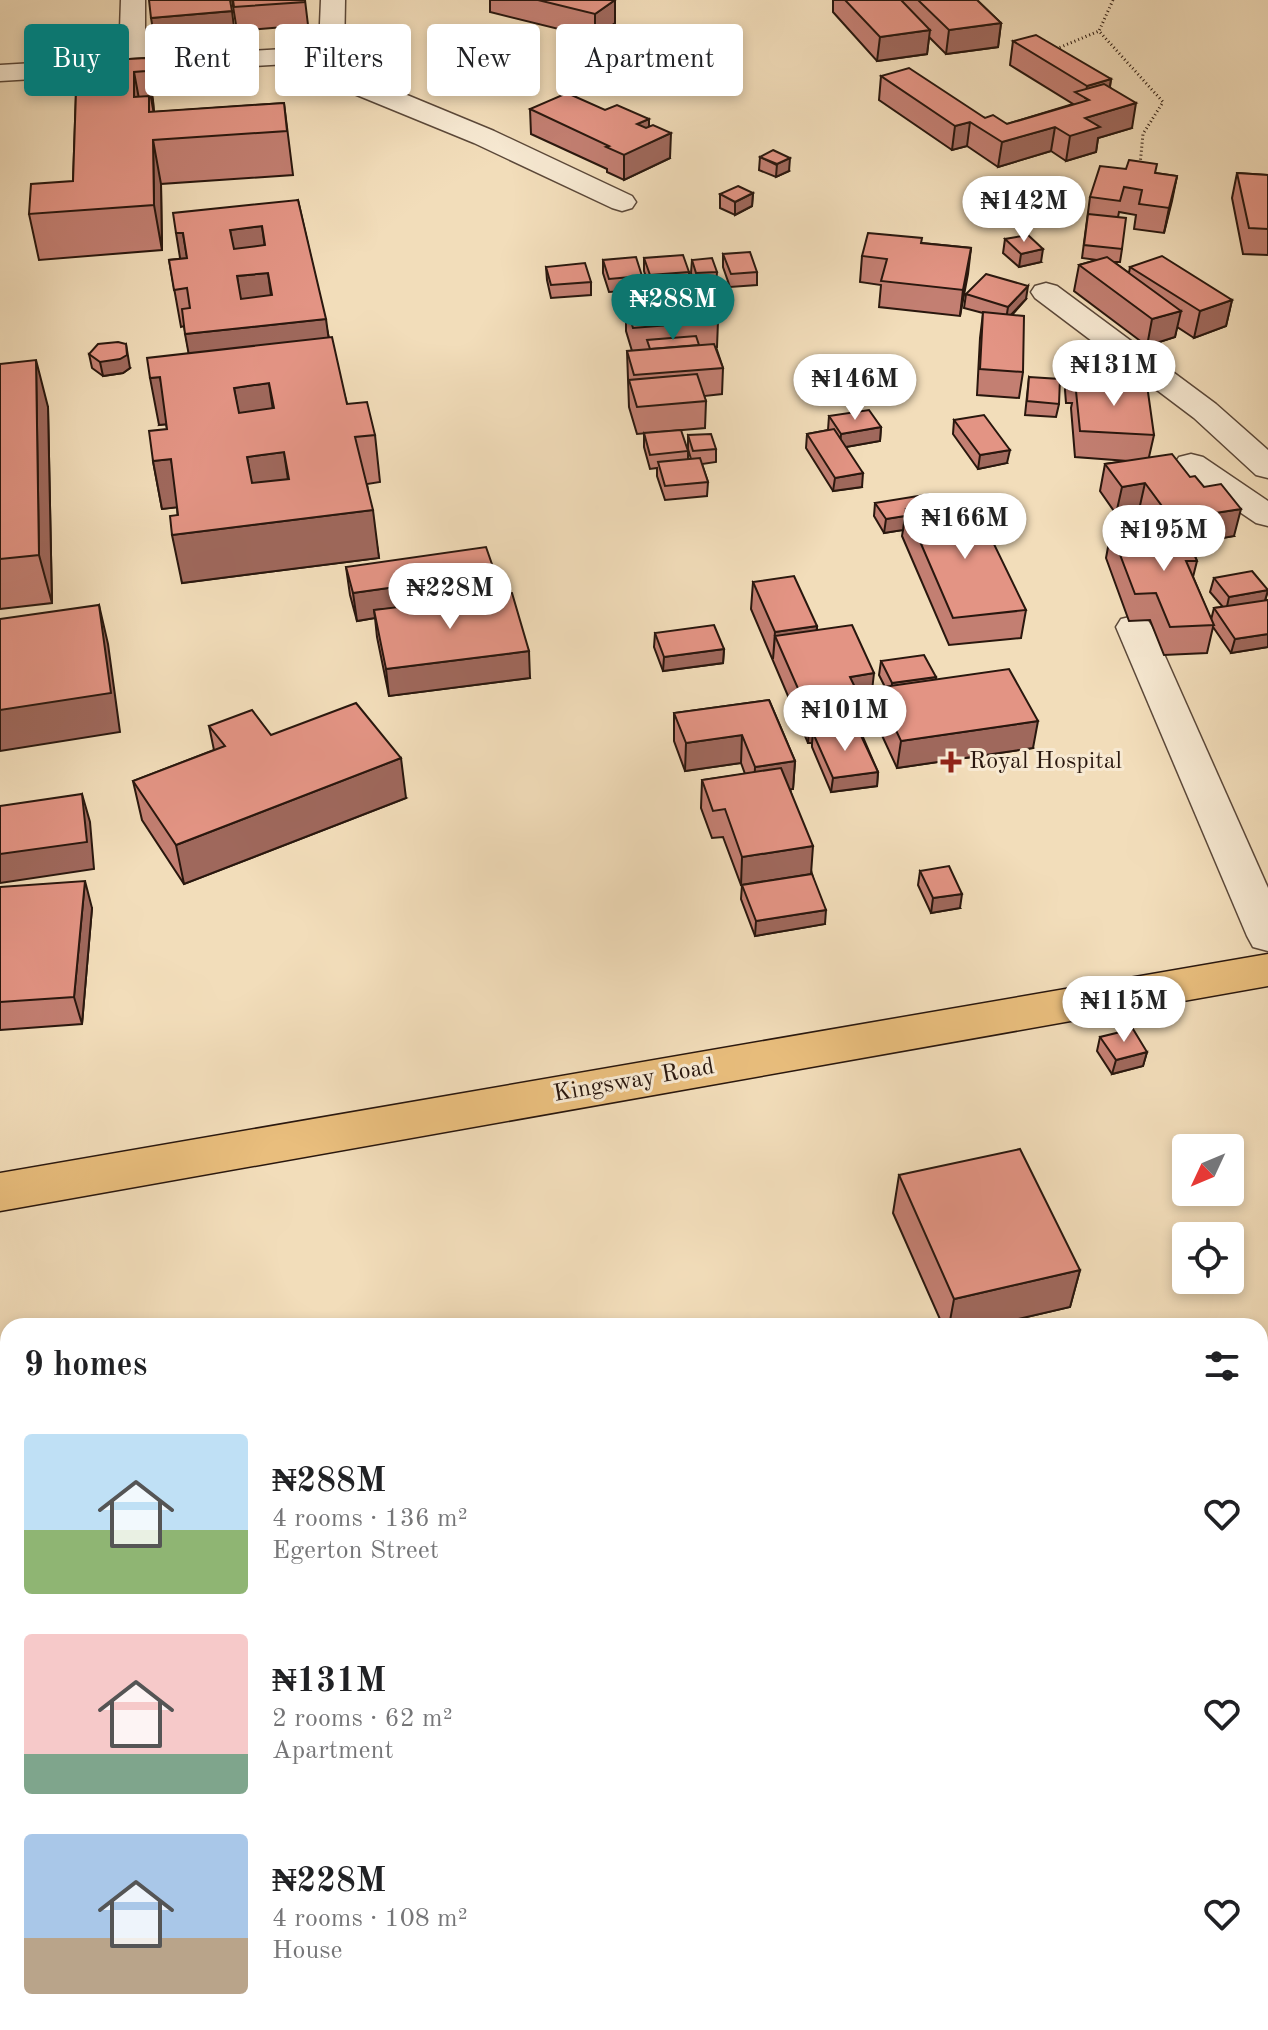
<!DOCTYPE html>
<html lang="en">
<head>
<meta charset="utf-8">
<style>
  :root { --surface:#fff; --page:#f6f6f6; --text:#202124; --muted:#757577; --accent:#0f766e }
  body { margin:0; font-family:"Old Standard TT",serif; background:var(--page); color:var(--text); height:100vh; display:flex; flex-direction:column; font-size:30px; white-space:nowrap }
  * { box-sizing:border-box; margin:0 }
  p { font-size:26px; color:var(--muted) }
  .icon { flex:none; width:44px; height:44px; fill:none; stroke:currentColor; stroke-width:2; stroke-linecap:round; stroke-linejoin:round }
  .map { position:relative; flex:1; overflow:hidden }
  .side { position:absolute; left:0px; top:1318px; width:1268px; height:712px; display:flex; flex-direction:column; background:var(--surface); border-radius:24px 24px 0 0; box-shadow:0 4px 12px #0003 }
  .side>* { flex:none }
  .banner { position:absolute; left:24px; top:24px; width:800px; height:72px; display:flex; gap:16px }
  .needle { width:52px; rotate:226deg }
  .buttons { position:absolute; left:1172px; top:1134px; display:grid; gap:16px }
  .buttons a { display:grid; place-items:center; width:72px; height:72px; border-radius:8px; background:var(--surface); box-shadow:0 4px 12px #0003; font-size:40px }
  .price { position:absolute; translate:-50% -68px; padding:0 18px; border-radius:28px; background:#fff; color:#222; font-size:26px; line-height:52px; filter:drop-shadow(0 2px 4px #0008) }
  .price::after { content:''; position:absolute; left:50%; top:48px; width:24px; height:18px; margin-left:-12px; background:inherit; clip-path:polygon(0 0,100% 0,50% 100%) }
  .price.on { background:var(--accent); color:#fff }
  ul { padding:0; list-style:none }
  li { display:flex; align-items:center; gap:24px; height:200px; padding:0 24px }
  li span { display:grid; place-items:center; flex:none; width:224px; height:160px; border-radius:8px; color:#555 }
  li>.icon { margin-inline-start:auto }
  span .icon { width:96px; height:96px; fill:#fffc; stroke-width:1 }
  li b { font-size:34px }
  h2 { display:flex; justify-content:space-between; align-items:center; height:96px; padding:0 24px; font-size:34px }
  .tag { padding:0 28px; border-radius:8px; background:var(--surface); box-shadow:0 4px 12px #0003; font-size:28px; line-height:72px }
  .tag.on { background:var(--accent); color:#fff }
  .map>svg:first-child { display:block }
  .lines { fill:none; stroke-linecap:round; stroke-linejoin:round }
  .minor-casing { stroke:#5b4839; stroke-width:3 }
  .major-casing { stroke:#29170e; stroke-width:3 }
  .path { stroke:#29170e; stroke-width:3; stroke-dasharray:1 3; stroke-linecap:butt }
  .minor { fill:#f7e9d2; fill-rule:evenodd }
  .major { fill:#e9be7d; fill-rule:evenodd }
  .wall { fill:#c37f72; stroke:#29170e; stroke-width:2 }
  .shaded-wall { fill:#9f685c; stroke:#29170e; stroke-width:2 }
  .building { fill:#e39484; stroke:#29170e; stroke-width:2; fill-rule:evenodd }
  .poi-dot { fill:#8f2418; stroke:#f7e9d2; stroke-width:3 }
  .labels { text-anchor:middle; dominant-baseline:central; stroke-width:6; stroke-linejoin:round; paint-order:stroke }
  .poi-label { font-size:24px; fill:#29170e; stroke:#f7e9d2; text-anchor:start }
  .street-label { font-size:24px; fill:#29170e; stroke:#f7e9d2 }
</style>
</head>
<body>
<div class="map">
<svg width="1268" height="2030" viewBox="0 0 1268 2030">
  <rect width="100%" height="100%" fill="#f2ddba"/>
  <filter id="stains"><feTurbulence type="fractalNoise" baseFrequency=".0025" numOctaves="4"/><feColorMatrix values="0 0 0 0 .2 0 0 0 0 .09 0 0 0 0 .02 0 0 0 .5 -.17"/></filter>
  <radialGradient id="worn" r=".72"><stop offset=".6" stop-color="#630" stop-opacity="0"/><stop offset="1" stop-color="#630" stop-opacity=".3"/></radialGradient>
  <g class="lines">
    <g class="minor-casing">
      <g id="minor">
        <polygon points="121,0 145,0 145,57 319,47 321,0 345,0 344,54 349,71 494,131 632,196 636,202 632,208 622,211 612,208 474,143 347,91 328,80 321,62 0,81 0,65 119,58"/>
        <polygon points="1046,283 1057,286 1216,404 1268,450 1268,478 1256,475 1194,418 1035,298 1031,292 1035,286"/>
        <polygon points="1191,454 1203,457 1268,501 1268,526 1256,523 1179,471 1174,464 1179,457"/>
        <polygon points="1134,616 1147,619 1152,627 1268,888 1268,951 1253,947 1247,936 1116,627 1121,619"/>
      </g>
    </g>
    <g class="major-casing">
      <polygon id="major" points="1268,954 1268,986 0,1211 0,1173"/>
    </g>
    <g class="path">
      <polyline points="1113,0 1099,31 1163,102 1143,134 1140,165"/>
      <polyline points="1056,49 1099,31"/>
    </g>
    <use href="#minor" class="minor"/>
    <use href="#major" class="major"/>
  </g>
  <g class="wall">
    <polygon points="232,0 305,0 308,25 237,31"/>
    <polygon points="490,0 615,0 615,23 595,38 490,12"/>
    <polygon points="833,0 977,0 1001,23 998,47 946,54 929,37 927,54 877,61 833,12"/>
    <polygon points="1013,41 1111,79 1110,87 1132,128 1098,138 1096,152 1066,161 1051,151 998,167 967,146 952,150 879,100 881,76 985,118 1007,124 1073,104 1010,65"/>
    <polygon points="146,58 153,101 154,112 284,103 293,175 161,184 162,250 39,260 29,214 73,181 77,62"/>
    <polygon points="530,109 605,110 649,119 649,126 670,158 624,180 607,172 607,169 531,134"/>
    <polygon points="760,157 789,171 776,177 759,170"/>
    <polygon points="1156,173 1177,176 1164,233 1134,229 1136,215 1119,212 1118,217 1122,249 1120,262 1114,262 1129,273 1130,267 1232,300 1226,326 1194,338 1177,327 1175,337 1147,346 1074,291 1079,265 1097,260 1082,258 1090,197"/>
    <polygon points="1237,173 1268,175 1268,255 1243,254 1232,198"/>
    <polygon points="753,193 752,206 735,215 720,208 720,194"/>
    <polygon points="298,200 329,338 347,404 375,435 380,482 367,484 379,558 182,583 177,507 162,509 153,461 167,429 166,424 159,425 189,353 184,326 181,327 169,260 180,259"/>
    <polygon points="1005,239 1041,262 1019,267 1003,253"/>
    <polygon points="922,243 971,248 960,316 879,307 881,285 860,282 862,256"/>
    <polygon points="723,254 757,272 757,285 730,287 723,267"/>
    <polygon points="644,258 689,272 689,286 650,289 644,271"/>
    <polygon points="603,260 642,276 642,290 609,292 603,273"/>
    <polygon points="692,260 717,272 716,285 696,287 691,273"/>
    <polygon points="546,267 591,282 591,295 551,298 547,280"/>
    <polygon points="966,294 1026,299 1012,315 1023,372 1019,398 977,395 980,338 983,313 964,308"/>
    <polygon points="626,305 718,321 717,347 716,347 723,368 722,394 704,396 706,401 705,428 637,434 629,407 627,351 632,351 626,331"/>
    <polygon points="89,354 130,368 123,373 103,376 92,368"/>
    <polygon points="0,364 48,407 52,603 0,609"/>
    <polygon points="1029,377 1059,404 1056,417 1025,415"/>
    <polygon points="1067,377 1133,384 1154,435 1149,457 1234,536 1190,543 1197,561 1193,577 1211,620 1214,608 1223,607 1210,592 1214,578 1268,590 1265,601 1268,600 1268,647 1231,653 1213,627 1207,653 1164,655 1150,620 1129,621 1106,558 1111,531 1153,529 1139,510 1116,514 1100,491 1105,464 1128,461 1075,457 1071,408 1072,403 1066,403 1065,390"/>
    <polygon points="829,416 881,427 880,441 846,447 862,487 833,491 806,448 807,434 828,430"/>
    <polygon points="954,420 1007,463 978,469 953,434"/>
    <polygon points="644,433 688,451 688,459 691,459 688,449 688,435 716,449 716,462 702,464 708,482 707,496 665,500 657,476 657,468 650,469 644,447"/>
    <polygon points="875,503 938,506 1026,610 1021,638 949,645 902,536 903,530 884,533 874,516"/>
    <polygon points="346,567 495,573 496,595 530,678 389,696 377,637 375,618 357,621 350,595"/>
    <polygon points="753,582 817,626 817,630 871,700 862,702 865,708 862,735 878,772 877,786 831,792 812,747 812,743 808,743 751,609"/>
    <polygon points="655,633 724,649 723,663 663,671 654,647"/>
    <polygon points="881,661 936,677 935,680 1033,748 897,768 873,716 876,688 885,687 879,675"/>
    <polygon points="769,700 795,761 793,789 790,789 825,924 755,936 741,899 742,885 741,885 723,837 712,838 701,808 702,780 745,774 741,763 685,771 674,741 674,713"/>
    <polygon points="209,726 271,735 406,798 184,884 142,820 133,781 214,750"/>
    <polygon points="920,871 960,908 931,913 918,885"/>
    <polygon points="0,887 92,908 82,1024 0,1030"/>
    <polygon points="1100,1037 1147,1052 1143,1066 1112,1074 1097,1051"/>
    <polygon points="899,1175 1080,1270 1070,1307 988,1326 943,1326 893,1213"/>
    <polygon points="1268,1571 1268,1679 1260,1680 1260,1572"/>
  </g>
  <g class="shaded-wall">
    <polygon points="615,0 615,23 595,38 595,14"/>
    <polygon points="232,11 235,35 155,42 151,18"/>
    <polygon points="1001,23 998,47 946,54 949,30"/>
    <polygon points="930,30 927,54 877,61 880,37"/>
    <polygon points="146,58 153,101 154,114 146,71"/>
    <polygon points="134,72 142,115 134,97"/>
    <polygon points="1111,79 1107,104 1089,100 1085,98 1087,86"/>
    <polygon points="1136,103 1132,128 1098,138 1096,152 1066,161 1070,136 1085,118"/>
    <polygon points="649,119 649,143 671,133 670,158 624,180 624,155 637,124"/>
    <polygon points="970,122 967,146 952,150 955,126"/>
    <polygon points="1055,127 1051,151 998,167 1002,142"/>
    <polygon points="153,140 161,184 162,250 154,205"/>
    <polygon points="790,158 789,171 776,177 777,164"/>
    <polygon points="1177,176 1172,201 1164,233 1169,208"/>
    <polygon points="753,193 752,206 735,215 735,202"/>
    <polygon points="262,226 267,263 236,266 230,230"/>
    <polygon points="176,233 183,233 189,269 182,270"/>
    <polygon points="971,248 968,274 960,316 963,290"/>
    <polygon points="1043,249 1041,262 1019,267 1021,254"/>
    <polygon points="268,273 273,310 242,313 237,276"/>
    <polygon points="1028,286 1026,299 1006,320 1008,307"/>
    <polygon points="1232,300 1226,326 1194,338 1200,311"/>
    <polygon points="1181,311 1175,337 1147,346 1152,319"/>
    <polygon points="326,319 331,356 192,372 185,334"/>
    <polygon points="126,344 130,368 123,373 103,376 100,362"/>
    <polygon points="36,360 48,407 52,603 39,555"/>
    <polygon points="160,377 169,424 159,425 150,378"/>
    <polygon points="269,383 276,431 242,435 234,388"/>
    <polygon points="881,427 880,441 840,448 841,434"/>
    <polygon points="1010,450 1007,463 978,469 980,455"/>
    <polygon points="284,452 291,500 255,504 247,457"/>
    <polygon points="171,459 180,507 162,509 153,461"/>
    <polygon points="863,473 862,487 833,491 835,478"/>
    <polygon points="1145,483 1139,510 1116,514 1122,487"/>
    <polygon points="1241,509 1234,536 1190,544 1196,516"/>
    <polygon points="373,510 379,558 182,583 172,535"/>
    <polygon points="1194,513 1187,540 1164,544 1170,517"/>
    <polygon points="905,516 903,530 884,533 886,519"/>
    <polygon points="495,573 497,600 374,610 375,618 357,621 353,593"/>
    <polygon points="1268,590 1264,604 1226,611 1229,597"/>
    <polygon points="99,605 108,644 120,732 0,751 0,710"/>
    <polygon points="817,626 815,653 775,636 773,659 775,632"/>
    <polygon points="1268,634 1268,647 1231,653 1235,639"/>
    <polygon points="724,649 723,663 663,671 664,657"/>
    <polygon points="529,651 530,678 389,696 386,669"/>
    <polygon points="874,673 871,700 847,704 850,677"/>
    <polygon points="936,677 934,692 891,698 892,683"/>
    <polygon points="865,708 862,735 813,733 812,743 808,743 810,716"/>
    <polygon points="1038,721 1033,748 897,768 901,741"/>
    <polygon points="742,735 741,763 685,771 686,743"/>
    <polygon points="401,758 406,798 184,884 176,845"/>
    <polygon points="795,761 793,789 754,795 755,767"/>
    <polygon points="878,772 877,786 831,792 833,778"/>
    <polygon points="82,794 90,822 94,869 0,883 0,854"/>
    <polygon points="813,846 811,874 741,885 742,857"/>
    <polygon points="85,881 92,908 82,1024 74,997"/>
    <polygon points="962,894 960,908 931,913 933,898"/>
    <polygon points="826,910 825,924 755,936 756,921"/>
    <polygon points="1147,1052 1143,1066 1112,1074 1116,1060"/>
    <polygon points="1080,1270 1070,1307 988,1326 949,1326 954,1299"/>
  </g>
  <g class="building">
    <polygon points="149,0 230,0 232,11 151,18"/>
    <polygon points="233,0 305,0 305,2 234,7"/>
    <polygon points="538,0 615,0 595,14"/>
    <polygon points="845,0 901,0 930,30 880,37"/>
    <polygon points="918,0 977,0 1001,23 949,30"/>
    <polygon points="1036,35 1111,79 1087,86 1013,41"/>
    <polygon points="146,58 146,71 134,72 134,97 149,96 149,112 284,103 287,131 153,140 154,205 29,214 31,184 73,181 77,62"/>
    <polygon points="909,68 985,118 993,115 1007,124 1089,100 1075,92 1104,84 1136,103 1085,118 1100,127 1070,136 1055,127 1002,142 970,122 955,126 881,76"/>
    <polygon points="567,93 605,110 617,105 649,119 637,124 646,128 653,125 671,133 624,155 606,147 609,146 530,109"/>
    <polygon points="773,150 790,158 777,164 760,157"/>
    <polygon points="1129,160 1157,164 1155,173 1177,176 1169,208 1139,204 1142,190 1124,187 1120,201 1090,197 1100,166 1126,169"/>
    <polygon points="1237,173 1268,175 1268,229 1249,228"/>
    <polygon points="738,186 753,193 735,202 720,194"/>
    <path d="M298,200L326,319L185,334L182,309L190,308L187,288L174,290L169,260L187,258L183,233H176L173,213ZM262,226L265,245L234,249L230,230ZM268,273L272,295L241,299L237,276Z"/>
    <polygon points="1088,214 1126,218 1122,249 1084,245"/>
    <polygon points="868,233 922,238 921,243 971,248 963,290 881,281 887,259 862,256"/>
    <polygon points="1028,235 1043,249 1021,254 1005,239"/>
    <polygon points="750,252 757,272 731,274 723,254"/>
    <polygon points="683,255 689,272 650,275 644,258"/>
    <polygon points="1162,256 1232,300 1200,311 1130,267"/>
    <polygon points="636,257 642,276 609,279 603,260"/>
    <polygon points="1107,257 1181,311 1152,319 1079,265"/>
    <polygon points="712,258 717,272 696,273 692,260"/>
    <polygon points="585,263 591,282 551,285 546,267"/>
    <polygon points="986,274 1028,286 1008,307 966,294"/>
    <polygon points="710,298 718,321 633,328 626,305"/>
    <polygon points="983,312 1024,316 1023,372 980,369"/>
    <polygon points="696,336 699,345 650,349 647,340"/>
    <path d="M332,337L347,404L367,402L375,435L355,437L373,510L172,535L170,516L178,515L171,459L153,461L149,431L167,429L160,377L150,378L147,358ZM269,383L274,408L239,413L234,388ZM284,452L289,479L252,483L247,457Z"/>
    <polygon points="118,342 126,344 127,355 120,359 100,362 89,354 98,344"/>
    <polygon points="714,344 723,368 634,375 627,351"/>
    <polygon points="36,360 39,555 0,559 0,364"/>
    <polygon points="697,374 706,401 637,407 629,380"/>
    <polygon points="1029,377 1060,379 1059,404 1027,401"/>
    <polygon points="1067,377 1132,381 1133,384 1075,381 1074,389 1068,389"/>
    <polygon points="1075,381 1147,385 1154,435 1080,431"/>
    <polygon points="869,410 881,427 841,434 829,416"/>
    <polygon points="984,415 1010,450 980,455 954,420"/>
    <polygon points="834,429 863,473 835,478 807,434"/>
    <polygon points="681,430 688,451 650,455 644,433"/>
    <polygon points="711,434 716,449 693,451 688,435"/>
    <polygon points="1172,454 1190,477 1195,476 1204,487 1221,484 1241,509 1196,516 1194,513 1170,517 1145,483 1122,487 1105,464"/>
    <polygon points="700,458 708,482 665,486 658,462"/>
    <polygon points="930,494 938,506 906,509 905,516 886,519 875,503"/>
    <polygon points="974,503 1026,610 953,618 906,509"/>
    <polygon points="1183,528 1197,561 1186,561 1214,625 1170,627 1156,593 1135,594 1111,531"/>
    <polygon points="486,547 495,573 353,593 346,567"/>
    <polygon points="1252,571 1268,590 1229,597 1214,578"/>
    <polygon points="794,576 817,626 775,632 753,582"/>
    <polygon points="512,593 529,651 386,669 374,610"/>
    <polygon points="1268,600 1268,634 1235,639 1214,608"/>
    <polygon points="99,605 111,693 0,710 0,619"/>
    <polygon points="714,625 724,649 664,657 655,633"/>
    <polygon points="852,625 874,673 850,677 865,708 810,716 775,636"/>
    <polygon points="924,655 936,677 892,683 881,661"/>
    <polygon points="1009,669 1038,721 901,741 876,688"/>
    <polygon points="769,700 795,761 755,767 742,735 686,743 674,713"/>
    <polygon points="356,703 401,758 176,845 133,781 225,746 209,726 252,710 271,735"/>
    <polygon points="857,727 878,772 833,778 813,733"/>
    <polygon points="781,768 813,846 742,857 725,809 713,811 702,780"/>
    <polygon points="82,794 87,842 0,854 0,806"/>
    <polygon points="949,866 962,894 933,898 920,871"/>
    <polygon points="812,874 826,910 756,921 742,885"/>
    <polygon points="85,881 74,997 0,1002 0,887"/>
    <polygon points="1133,1029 1147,1052 1116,1060 1100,1037"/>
    <polygon points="1020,1149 1080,1270 954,1299 899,1175"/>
    <polygon points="8,1345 8,1482 3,1346"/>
    <polygon points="1268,1571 1268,1658 1260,1660 1260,1572"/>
  </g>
  <path class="poi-dot" d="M947 750h8v8h8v8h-8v8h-8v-8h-8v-8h8z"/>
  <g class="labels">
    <g class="poi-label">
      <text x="969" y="762">Royal Hospital</text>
    </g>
    <g class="street-label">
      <text transform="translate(634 1081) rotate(-10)">Kingsway Road</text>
    </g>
  </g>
  <rect width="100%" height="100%" filter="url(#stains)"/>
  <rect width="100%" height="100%" fill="url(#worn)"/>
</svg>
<div class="buttons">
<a><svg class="needle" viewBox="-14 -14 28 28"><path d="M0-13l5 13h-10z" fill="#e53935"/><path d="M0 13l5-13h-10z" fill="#757577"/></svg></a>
<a><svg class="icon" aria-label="locate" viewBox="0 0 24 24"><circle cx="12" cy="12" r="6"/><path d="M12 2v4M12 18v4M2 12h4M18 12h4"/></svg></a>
</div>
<b class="price" style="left:1024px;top:244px">₦142M</b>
<b class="price on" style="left:673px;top:342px">₦288M</b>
<b class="price" style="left:1114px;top:408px">₦131M</b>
<b class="price" style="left:855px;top:422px">₦146M</b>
<b class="price" style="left:965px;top:561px">₦166M</b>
<b class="price" style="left:1164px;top:573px">₦195M</b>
<b class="price" style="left:450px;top:631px">₦228M</b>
<b class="price" style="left:845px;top:753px">₦101M</b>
<b class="price" style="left:1124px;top:1044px">₦115M</b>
<div class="banner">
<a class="tag on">Buy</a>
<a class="tag">Rent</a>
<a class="tag">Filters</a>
<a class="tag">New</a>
<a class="tag">Apartment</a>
</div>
<section class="side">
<h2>9 homes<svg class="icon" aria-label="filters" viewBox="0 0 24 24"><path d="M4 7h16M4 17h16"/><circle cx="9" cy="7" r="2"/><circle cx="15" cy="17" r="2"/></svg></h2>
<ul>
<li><span style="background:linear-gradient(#bfe0f5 60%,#8fb573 0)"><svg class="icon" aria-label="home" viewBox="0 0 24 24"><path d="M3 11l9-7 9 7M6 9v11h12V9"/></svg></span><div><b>₦288M</b><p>4 rooms · 136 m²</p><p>Egerton Street</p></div><svg class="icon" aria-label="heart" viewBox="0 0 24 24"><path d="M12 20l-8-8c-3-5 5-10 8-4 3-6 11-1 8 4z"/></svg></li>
<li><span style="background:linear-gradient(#f6c9c9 75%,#7fa58c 0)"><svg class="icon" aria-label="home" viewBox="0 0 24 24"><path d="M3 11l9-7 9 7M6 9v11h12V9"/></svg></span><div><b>₦131M</b><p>2 rooms · 62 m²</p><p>Apartment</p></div><svg class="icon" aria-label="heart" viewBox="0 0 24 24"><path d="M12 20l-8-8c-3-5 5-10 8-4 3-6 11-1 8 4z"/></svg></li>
<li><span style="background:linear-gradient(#a9c7e8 65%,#b9a48a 0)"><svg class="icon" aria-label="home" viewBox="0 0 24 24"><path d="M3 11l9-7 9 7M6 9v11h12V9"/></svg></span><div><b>₦228M</b><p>4 rooms · 108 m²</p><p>House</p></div><svg class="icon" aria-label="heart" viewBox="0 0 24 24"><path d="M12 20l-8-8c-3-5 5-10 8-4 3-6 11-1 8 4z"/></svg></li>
</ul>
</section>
</div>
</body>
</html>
